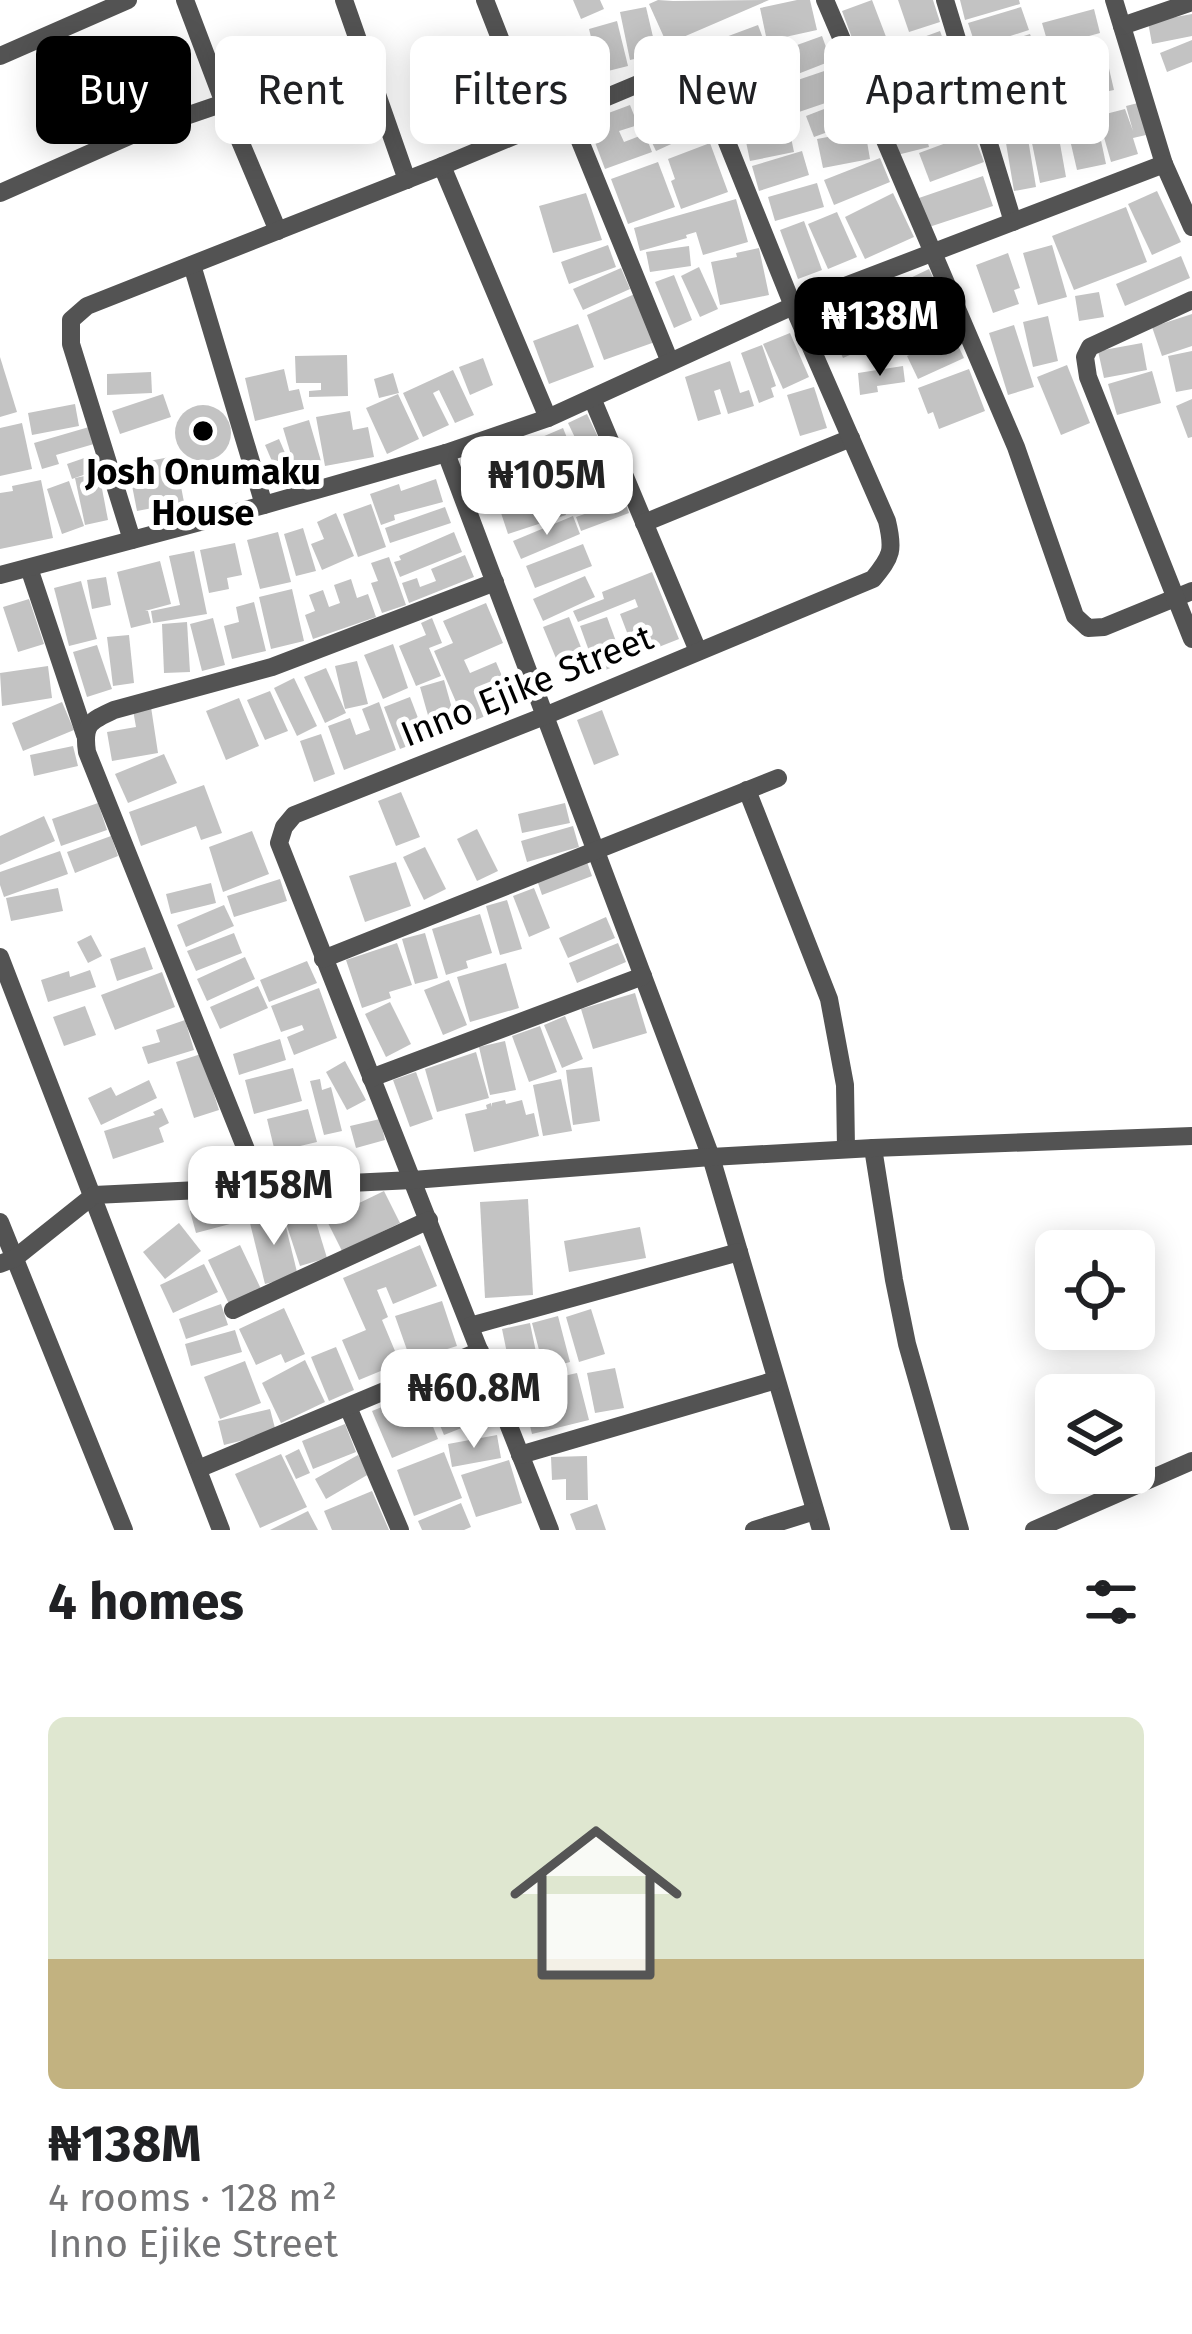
<!DOCTYPE html>
<html lang="en">
<head>
<meta charset="utf-8">
<style>
  :root { --surface:#fff; --page:#f6f6f6; --text:#202124; --muted:#757577; --accent:#000 }
  body { margin:0; font-family:"Fira Sans",sans-serif; background:var(--page); color:var(--text); height:100vh; display:flex; flex-direction:column; font-size:45px; white-space:nowrap }
  * { box-sizing:border-box; margin:0 }
  p { font-size:39px; color:var(--muted) }
  .icon { flex:none; width:66px; height:66px; fill:none; stroke:currentColor; stroke-width:2; stroke-linecap:round; stroke-linejoin:round }
  .map { position:relative; height:1530px; overflow:hidden }
  .side { display:flex; flex-direction:column; background:var(--surface); flex:1 }
  .side>* { flex:none }
  .hud { position:absolute; left:36px; top:36px; width:1122px; height:108px; display:flex; gap:24px }
  .controls { position:absolute; left:1035px; top:1230px; display:grid; gap:24px }
  .controls a { display:grid; place-items:center; width:120px; height:120px; border-radius:18px; background:var(--surface); box-shadow:0 6px 30px #0003; font-size:60px }
  .price { position:absolute; translate:-50% -102px; padding:0 27px; border-radius:24px; background:#fff; color:#222; font-size:39px; line-height:78px; filter:drop-shadow(0 3px 6px #0008) }
  .price::after { content:''; position:absolute; left:50%; top:72px; width:36px; height:27px; margin-left:-18px; background:inherit; clip-path:polygon(0 0,100% 0,50% 100%) }
  .price.selected { background:var(--accent); color:#fff }
  ul { padding:0; list-style:none }
  li { display:grid; align-content:center; gap:24px; height:636px; padding:0 48px }
  li span { display:grid; place-items:center; height:372px; border-radius:18px; color:#555 }
  li>.icon { margin-inline-start:auto }
  span .icon { width:216px; height:216px; fill:#fffc; stroke-width:1 }
  li b { font-size:51px }
  h2 { display:flex; justify-content:space-between; align-items:center; height:144px; padding:0 48px; font-size:51px }
  .tag { padding:0 42px; border-radius:18px; background:var(--surface); box-shadow:0 6px 30px #0003; font-size:42px; line-height:108px }
  .tag.selected { background:var(--accent); color:#fff }
  .map>svg:first-child { display:block }
  .building { fill:#c3c3c3 }
  .lines { fill:none; stroke-linecap:round; stroke-linejoin:round }
  .minor { stroke:#535353; stroke-width:18 }
  .poi-dot { fill:#000; stroke:#fff; stroke-width:4.5 }
  .labels { text-anchor:middle; dominant-baseline:central; stroke-width:10; stroke-linejoin:round; paint-order:stroke }
  .poi-label { font-size:36px; font-weight:bold; fill:#000; stroke:#fff }
  .street-label { font-size:36px; fill:#000; stroke:#fff }
</style>
</head>
<body>
<div class="map">
<svg width="1192" height="1530" viewBox="0 0 1192 1530">
  <rect width="100%" height="100%" fill="#fff"/>
  <g class="building">
    <polygon points="573,0 600,0 604,9 581,19"/>
    <polygon points="658,0 673,1 769,0 667,44 649,4"/>
    <polygon points="797,0 810,0 817,30 767,41 760,8"/>
    <polygon points="872,0 888,42 893,40 910,87 875,100 842,11"/>
    <polygon points="898,0 933,0 940,22 909,32"/>
    <polygon points="960,0 1019,0 1020,4 965,20"/>
    <polygon points="646,7 657,54 630,60 620,12"/>
    <polygon points="1021,7 1029,30 976,47 968,23"/>
    <polygon points="1094,9 1100,33 1049,47 1042,23"/>
    <polygon points="1192,14 1192,36 1152,44 1148,22"/>
    <polygon points="617,21 628,66 600,73 589,29"/>
    <polygon points="758,25 767,49 716,68 707,44"/>
    <polygon points="940,31 955,72 924,83 910,42"/>
    <polygon points="1030,34 1037,53 981,72 975,52"/>
    <polygon points="822,36 831,61 785,79 775,53"/>
    <polygon points="1192,40 1192,62 1167,72 1160,53"/>
    <polygon points="1104,47 1114,90 1061,101 1051,58"/>
    <polygon points="1036,58 1043,82 1023,87 1025,94 1045,88 1052,112 1033,117 1031,112 995,122 983,79 1020,68 1018,63"/>
    <polygon points="769,60 774,86 726,95 721,69"/>
    <polygon points="836,67 846,96 796,113 786,84"/>
    <polygon points="682,82 704,129 656,151 646,130 651,128 639,102"/>
    <polygon points="956,86 972,129 940,141 924,98"/>
    <polygon points="776,89 780,117 736,124 731,96"/>
    <polygon points="850,99 858,121 814,137 806,116"/>
    <polygon points="918,102 929,147 897,155 886,110"/>
    <polygon points="1138,103 1146,135 1133,138 1138,154 1111,162 1098,116 1125,109 1133,131 1126,106"/>
    <polygon points="630,105 638,125 619,131 624,142 645,134 652,152 605,169 587,121"/>
    <polygon points="1094,108 1106,164 1077,170 1064,114"/>
    <polygon points="788,123 794,152 750,161 744,132"/>
    <polygon points="865,130 870,159 823,168 817,139"/>
    <polygon points="973,133 984,162 930,182 919,153"/>
    <polygon points="1059,138 1066,177 1040,183 1032,143"/>
    <polygon points="1028,139 1036,187 1014,191 1006,143"/>
    <polygon points="710,143 728,192 681,209 671,181 675,179 668,159"/>
    <polygon points="802,151 809,175 759,191 752,166"/>
    <polygon points="880,158 890,182 834,205 824,180"/>
    <polygon points="658,162 675,207 628,224 611,179"/>
    <polygon points="983,176 993,206 926,228 916,199"/>
    <polygon points="817,183 824,207 775,221 768,197"/>
    <polygon points="1157,191 1181,242 1152,255 1128,204"/>
    <polygon points="586,193 602,240 553,253 539,206"/>
    <polygon points="893,193 914,237 865,259 845,217"/>
    <polygon points="736,199 748,242 703,255 696,232 686,235 687,238 640,251 634,228"/>
    <polygon points="1126,207 1147,262 1074,290 1052,236"/>
    <polygon points="837,212 857,257 828,269 808,224"/>
    <polygon points="804,221 822,270 798,279 780,230"/>
    <polygon points="608,245 616,267 569,284 561,262"/>
    <polygon points="1052,245 1067,297 1038,305 1023,253"/>
    <polygon points="689,246 691,266 650,272 646,252"/>
    <polygon points="759,248 769,295 720,305 711,262 737,257 736,253"/>
    <polygon points="1008,253 1020,288 1014,290 1019,304 993,313 976,265"/>
    <polygon points="1181,256 1190,278 1125,306 1116,284"/>
    <polygon points="699,267 718,309 700,317 681,276"/>
    <polygon points="621,268 630,289 583,310 573,289"/>
    <polygon points="929,269 952,318 925,331 902,282"/>
    <polygon points="674,275 692,320 674,328 655,282"/>
    <polygon points="895,285 922,346 906,353 897,334 843,358 824,318"/>
    <polygon points="1099,292 1104,317 1079,321 1075,296"/>
    <polygon points="637,293 655,342 604,360 587,315"/>
    <polygon points="1192,314 1192,346 1162,356 1152,327"/>
    <polygon points="1048,316 1058,361 1033,367 1023,322"/>
    <polygon points="578,324 594,367 549,384 533,341"/>
    <polygon points="1014,325 1034,387 1008,395 989,333"/>
    <polygon points="790,333 809,377 783,389 763,344"/>
    <polygon points="953,335 964,358 918,379 907,356"/>
    <polygon points="1142,343 1147,370 1104,378 1098,351"/>
    <polygon points="762,345 776,386 771,388 774,397 759,403 741,353"/>
    <polygon points="1192,351 1192,389 1176,392 1168,356"/>
    <polygon points="347,355 348,396 309,397 309,391 321,390 321,383 296,383 295,356"/>
    <polygon points="0,357 17,412 0,417"/>
    <polygon points="483,358 493,385 470,395 459,367"/>
    <polygon points="730,361 740,393 749,390 754,406 728,414 720,389 714,391 721,414 698,421 685,377"/>
    <polygon points="1067,365 1090,423 1061,435 1037,377"/>
    <polygon points="903,366 905,382 877,386 878,392 860,395 858,373"/>
    <polygon points="284,369 289,391 299,389 304,409 255,421 245,378"/>
    <polygon points="969,369 985,411 939,429 933,412 928,414 918,388"/>
    <polygon points="453,370 474,415 455,423 439,390 433,393 449,425 423,437 403,393"/>
    <polygon points="1152,371 1161,403 1117,415 1108,384"/>
    <polygon points="151,372 152,393 107,395 107,374"/>
    <polygon points="393,373 399,393 379,398 374,379"/>
    <polygon points="814,387 827,428 800,436 787,395"/>
    <polygon points="163,394 171,417 120,434 112,411"/>
    <polygon points="398,394 419,439 387,454 366,408"/>
    <polygon points="1192,399 1192,437 1188,438 1176,406"/>
    <polygon points="75,404 79,426 32,435 28,413"/>
    <circle cx="203" cy="433" r="28"/>
    <polygon points="350,411 353,430 368,427 374,457 325,466 316,417"/>
    <polygon points="587,414 608,458 589,467 568,423"/>
    <polygon points="309,420 323,468 297,475 283,428"/>
    <polygon points="22,423 32,469 0,476 0,428"/>
    <polygon points="89,427 94,444 56,455 59,464 42,469 34,443"/>
    <polygon points="563,428 581,472 560,481 542,437"/>
    <polygon points="279,439 292,469 278,475 265,445"/>
    <polygon points="538,441 555,486 526,497 508,452"/>
    <polygon points="504,450 521,494 490,506 476,461"/>
    <polygon points="93,455 98,470 72,479 67,464"/>
    <polygon points="175,456 184,502 137,511 128,465"/>
    <polygon points="613,469 629,513 581,531 576,517 596,510 591,498 571,506 564,487"/>
    <polygon points="99,473 108,520 85,525 75,478"/>
    <polygon points="436,479 443,502 394,515 395,520 381,525 370,494 399,484 401,491"/>
    <polygon points="41,480 53,538 0,549 0,493 13,491 12,486"/>
    <polygon points="69,481 84,526 62,534 47,489"/>
    <polygon points="559,494 566,515 508,534 501,513"/>
    <polygon points="371,504 386,547 358,557 343,514"/>
    <polygon points="445,507 451,523 390,543 385,528"/>
    <polygon points="336,513 354,556 322,570 311,544 324,539 317,522"/>
    <polygon points="573,516 580,534 521,559 513,541"/>
    <polygon points="303,528 316,571 296,576 284,534"/>
    <polygon points="278,532 291,582 260,589 247,540"/>
    <polygon points="454,532 462,552 400,577 394,562 401,560 399,556"/>
    <polygon points="235,543 242,575 227,578 229,589 209,593 200,550"/>
    <polygon points="583,544 592,566 535,588 526,566"/>
    <polygon points="194,551 207,614 153,623 151,611 180,605 169,556"/>
    <polygon points="465,555 474,577 409,603 402,583 417,578 420,587 436,581 431,569"/>
    <polygon points="389,557 406,605 382,613 371,583 378,581 371,563"/>
    <polygon points="160,561 171,604 145,611 148,611 151,623 131,628 117,572"/>
    <polygon points="652,572 679,639 636,656 620,614 638,607 635,599 578,622 573,611 604,599 602,592"/>
    <polygon points="585,576 595,597 543,621 533,599"/>
    <polygon points="106,577 111,605 92,609 87,580"/>
    <polygon points="351,579 357,598 368,594 376,617 313,639 305,615 315,611 309,595 323,590 329,607 340,603 334,585"/>
    <polygon points="81,581 97,639 69,646 54,588"/>
    <polygon points="292,589 304,641 271,649 259,597"/>
    <polygon points="29,599 44,644 18,652 3,607"/>
    <polygon points="254,602 266,651 232,659 224,626 239,622 236,607"/>
    <polygon points="486,603 503,643 464,660 470,673 496,662 514,704 471,722 461,700 456,702 434,651 453,643 443,621"/>
    <polygon points="569,617 590,670 565,680 543,627"/>
    <polygon points="607,617 624,663 597,673 580,626"/>
    <polygon points="213,618 225,665 202,671 190,624"/>
    <polygon points="432,618 442,643 429,648 441,676 416,686 399,646 426,635 421,623"/>
    <polygon points="187,622 190,672 164,673 162,624"/>
    <polygon points="129,635 134,683 113,686 107,637"/>
    <polygon points="393,644 408,688 383,699 364,655"/>
    <polygon points="97,645 112,689 87,697 73,652"/>
    <polygon points="357,661 368,704 345,709 335,666"/>
    <polygon points="48,666 52,698 2,706 0,673"/>
    <polygon points="326,668 346,713 325,723 304,677"/>
    <polygon points="294,678 317,726 297,736 274,688"/>
    <polygon points="444,680 457,726 433,733 420,687"/>
    <polygon points="270,691 288,731 265,740 247,700"/>
    <polygon points="410,697 426,739 400,749 384,707"/>
    <polygon points="239,698 259,746 226,760 206,711"/>
    <polygon points="62,702 74,730 23,751 12,723"/>
    <polygon points="379,702 396,750 344,770 328,726 350,718 356,735 370,730 362,709"/>
    <polygon points="151,707 158,753 112,761 107,732 136,727 133,710"/>
    <polygon points="602,710 619,755 594,765 577,720"/>
    <polygon points="321,734 335,774 314,782 300,741"/>
    <polygon points="73,746 78,766 34,776 30,755"/>
    <polygon points="164,754 177,783 128,803 115,774"/>
    <polygon points="204,785 222,833 201,840 196,826 141,846 129,812"/>
    <polygon points="401,792 420,837 396,846 378,801"/>
    <polygon points="98,803 107,830 61,846 52,819"/>
    <polygon points="565,803 570,823 522,833 518,814"/>
    <polygon points="44,816 55,841 0,865 0,836"/>
    <polygon points="573,826 579,847 527,862 521,841"/>
    <polygon points="477,829 498,871 477,881 457,839"/>
    <polygon points="252,831 269,874 223,892 209,847"/>
    <polygon points="111,836 118,856 75,873 67,852"/>
    <polygon points="425,847 446,889 424,900 403,857"/>
    <polygon points="60,851 68,874 4,897 0,885 0,872"/>
    <polygon points="396,862 411,906 365,922 349,876"/>
    <polygon points="587,862 592,876 542,895 537,880"/>
    <polygon points="280,879 287,901 234,917 227,896"/>
    <polygon points="211,883 216,903 171,914 166,894"/>
    <polygon points="58,888 63,911 11,921 6,898"/>
    <polygon points="534,888 550,928 529,937 513,896"/>
    <polygon points="507,900 522,949 500,955 486,906"/>
    <polygon points="224,905 234,926 186,947 177,925"/>
    <polygon points="480,914 492,953 466,961 468,968 446,975 432,929"/>
    <polygon points="606,917 615,938 568,958 559,938"/>
    <polygon points="234,933 242,953 196,971 187,951"/>
    <polygon points="425,933 438,978 415,984 402,939"/>
    <polygon points="91,935 102,956 88,963 77,942"/>
    <polygon points="397,943 412,985 389,992 391,998 362,1008 346,960"/>
    <polygon points="618,943 626,962 577,983 569,963"/>
    <polygon points="145,947 153,969 117,981 110,959"/>
    <polygon points="245,957 255,979 207,1001 197,979"/>
    <polygon points="307,961 317,983 269,1002 260,980"/>
    <polygon points="506,963 519,1008 470,1022 457,977"/>
    <polygon points="90,970 96,987 48,1002 41,980 69,971 70,977"/>
    <polygon points="162,972 175,1007 115,1030 101,995"/>
    <polygon points="449,980 467,1025 443,1035 424,990"/>
    <polygon points="258,986 268,1008 220,1029 210,1007"/>
    <polygon points="319,988 337,1038 294,1055 287,1037 304,1030 302,1025 281,1032 271,1006"/>
    <polygon points="635,993 647,1033 593,1049 581,1009"/>
    <polygon points="390,1002 411,1044 386,1057 365,1014"/>
    <polygon points="85,1006 96,1035 64,1046 53,1017"/>
    <polygon points="565,1016 583,1059 562,1068 544,1025"/>
    <polygon points="185,1020 194,1050 148,1064 142,1047 160,1042 156,1030"/>
    <polygon points="540,1026 557,1072 529,1082 512,1036"/>
    <polygon points="280,1039 286,1060 239,1075 233,1054"/>
    <polygon points="505,1041 516,1090 490,1095 479,1047"/>
    <polygon points="476,1052 489,1098 437,1112 425,1069"/>
    <polygon points="201,1054 219,1110 194,1118 176,1062"/>
    <polygon points="345,1061 366,1100 347,1110 326,1072"/>
    <polygon points="592,1067 600,1121 573,1125 566,1070"/>
    <polygon points="293,1068 302,1101 254,1114 245,1080"/>
    <polygon points="416,1072 433,1119 410,1127 393,1080"/>
    <polygon points="320,1079 322,1090 331,1087 342,1131 324,1135 310,1081"/>
    <polygon points="561,1079 572,1131 543,1136 533,1085"/>
    <polygon points="149,1080 157,1098 101,1125 88,1098 111,1087 116,1096"/>
    <polygon points="505,1100 506,1104 522,1100 526,1115 534,1113 539,1136 474,1152 465,1114 487,1109 486,1105 491,1103 491,1107 492,1103"/>
    <polygon points="162,1108 169,1123 159,1128 164,1142 113,1159 104,1131 155,1115 153,1112"/>
    <polygon points="308,1109 317,1142 275,1152 267,1119"/>
    <polygon points="380,1119 385,1140 356,1148 350,1126"/>
    <polygon points="384,1191 400,1223 342,1251 326,1219"/>
    <polygon points="528,1199 533,1295 485,1298 480,1202"/>
    <polygon points="223,1201 230,1224 196,1233 190,1211"/>
    <polygon points="282,1211 298,1276 265,1284 249,1219"/>
    <polygon points="313,1212 327,1258 300,1266 285,1220"/>
    <polygon points="179,1223 201,1251 165,1279 143,1252"/>
    <polygon points="640,1227 646,1258 569,1272 564,1241"/>
    <polygon points="240,1245 261,1289 229,1304 208,1260"/>
    <polygon points="420,1245 437,1286 393,1304 386,1287 377,1290 388,1317 382,1320 400,1363 359,1380 342,1340 366,1330 343,1278"/>
    <polygon points="204,1264 218,1292 173,1313 160,1285"/>
    <polygon points="442,1301 457,1346 428,1355 430,1362 413,1367 395,1316"/>
    <polygon points="221,1304 228,1325 186,1339 179,1319"/>
    <polygon points="284,1308 305,1354 285,1363 281,1354 256,1365 239,1329"/>
    <polygon points="591,1309 605,1354 579,1362 566,1317"/>
    <polygon points="558,1316 570,1362 544,1369 532,1323"/>
    <polygon points="530,1323 542,1381 514,1387 502,1329"/>
    <polygon points="235,1330 242,1352 191,1366 185,1344"/>
    <polygon points="336,1347 354,1390 329,1401 311,1357"/>
    <polygon points="305,1360 325,1402 281,1423 262,1383"/>
    <polygon points="245,1361 261,1403 220,1419 204,1377"/>
    <polygon points="615,1368 624,1408 595,1413 587,1373"/>
    <polygon points="469,1371 478,1394 434,1411 424,1389"/>
    <polygon points="577,1373 589,1420 532,1434 522,1393 547,1387 546,1380"/>
    <polygon points="419,1392 438,1439 392,1458 372,1411"/>
    <polygon points="482,1399 489,1417 444,1435 437,1418"/>
    <polygon points="270,1409 276,1432 224,1445 218,1421"/>
    <polygon points="345,1424 356,1452 313,1469 302,1441"/>
    <polygon points="497,1435 501,1458 452,1467 448,1444"/>
    <polygon points="299,1449 310,1473 296,1479 285,1456"/>
    <polygon points="444,1452 462,1498 414,1516 397,1470"/>
    <polygon points="281,1454 307,1507 260,1528 235,1474"/>
    <polygon points="358,1455 369,1474 326,1499 315,1479"/>
    <polygon points="587,1456 588,1500 566,1500 566,1479 552,1480 551,1457"/>
    <polygon points="509,1460 522,1503 476,1517 461,1475"/>
    <polygon points="372,1491 389,1530 332,1530 324,1511"/>
    <polygon points="461,1503 471,1527 464,1530 422,1530 418,1521"/>
    <polygon points="597,1504 606,1530 576,1530 570,1514"/>
    <polygon points="308,1511 318,1530 270,1530"/>
  </g>
  <g class="lines">
    <g class="minor">
      <polyline points="185,0 224,103 278,231"/>
      <polyline points="344,0 407,180"/>
      <polyline points="485,0 535,128"/>
      <polyline points="825,0 1016,447 1075,616 1088,628 1104,627 1192,591"/>
      <polyline points="945,0 1013,222"/>
      <polyline points="1114,0 1164,164 1192,227"/>
      <polyline points="1122,26 1192,2"/>
      <polyline points="0,56 128,0"/>
      <polyline points="569,114 670,362"/>
      <polyline points="442,166 548,418"/>
      <polyline points="0,193 136,133 224,103"/>
      <polyline points="192,265 264,505"/>
      <polyline points="1192,300 1090,347 1085,357 1088,377 1192,639"/>
      <polyline points="592,398 698,651"/>
      <polyline points="446,453 711,1157 821,1530"/>
      <polyline points="644,523 851,438"/>
      <path d="M132,540L71,344V320L87,306L442,166L674,69L690,70L702,80L793,306L887,521C894,550 892,556 873,579L547,715L294,815L284,827L279,843L550,1530"/>
      <polyline points="29,568 85,735"/>
      <polyline points="0,575 264,505 446,453 548,418 793,306 1164,164"/>
      <polyline points="747,790 829,999 845,1085 846,1149"/>
      <polyline points="0,957 221,1530"/>
      <polyline points="323,959 778,778"/>
      <polyline points="371,1078 643,976"/>
      <polyline points="873,1148 894,1280 907,1344 960,1530"/>
      <path d="M261,1187L87,752C83,724 90,721 114,710L272,667L495,582"/>
      <polyline points="0,1222 124,1530"/>
      <polyline points="0,1264 15,1258 94,1195 413,1180 711,1157 873,1148 1192,1136"/>
      <polyline points="233,1310 429,1220"/>
      <polyline points="470,1326 739,1252"/>
      <polyline points="348,1407 400,1530"/>
      <polyline points="520,1455 776,1380"/>
      <polyline points="198,1469 480,1351"/>
      <polyline points="754,1530 815,1511"/>
      <polyline points="1034,1530 1192,1461"/>
    </g>
  </g>
  <circle class="poi-dot" cx="203" cy="431" r="12"/>
  <g class="labels">
    <g class="poi-label">
      <text x="203" y="472">Josh Onumaku<tspan x="203" dy="41">House</tspan></text>
    </g>
    <g class="street-label">
      <text transform="translate(527 686) rotate(-22)">Inno Ejike Street</text>
    </g>
  </g>
</svg>
<div class="controls">
<a><svg class="icon" aria-label="locate" viewBox="0 0 24 24"><circle cx="12" cy="12" r="6"/><path d="M12 2v4M12 18v4M2 12h4M18 12h4"/></svg></a>
<a><svg class="icon" aria-label="layers" viewBox="0 0 24 24"><path d="M12 4l9 5-9 5-9-5zM3 14l9 5 9-5"/></svg></a>
</div>
<b class="price selected" style="left:880px;top:379px">₦138M</b>
<b class="price" style="left:547px;top:538px">₦105M</b>
<b class="price" style="left:274px;top:1248px">₦158M</b>
<b class="price" style="left:474px;top:1451px">₦60.8M</b>
<div class="hud">
<a class="tag selected">Buy</a>
<a class="tag">Rent</a>
<a class="tag">Filters</a>
<a class="tag">New</a>
<a class="tag">Apartment</a>
</div>
</div>
<section class="side">
<h2>4 homes<svg class="icon" aria-label="filters" viewBox="0 0 24 24"><path d="M4 7h16M4 17h16"/><circle cx="9" cy="7" r="2"/><circle cx="15" cy="17" r="2"/></svg></h2>
<ul>
<li><span style="background:linear-gradient(#dfe7d0 65%,#c2b280 0)"><svg class="icon" aria-label="home" viewBox="0 0 24 24"><path d="M3 11l9-7 9 7M6 9v11h12V9"/></svg></span><div><b>₦138M</b><p>4 rooms · 128 m²</p><p>Inno Ejike Street</p></div></li>
</ul>
</section>
</body>
</html>
